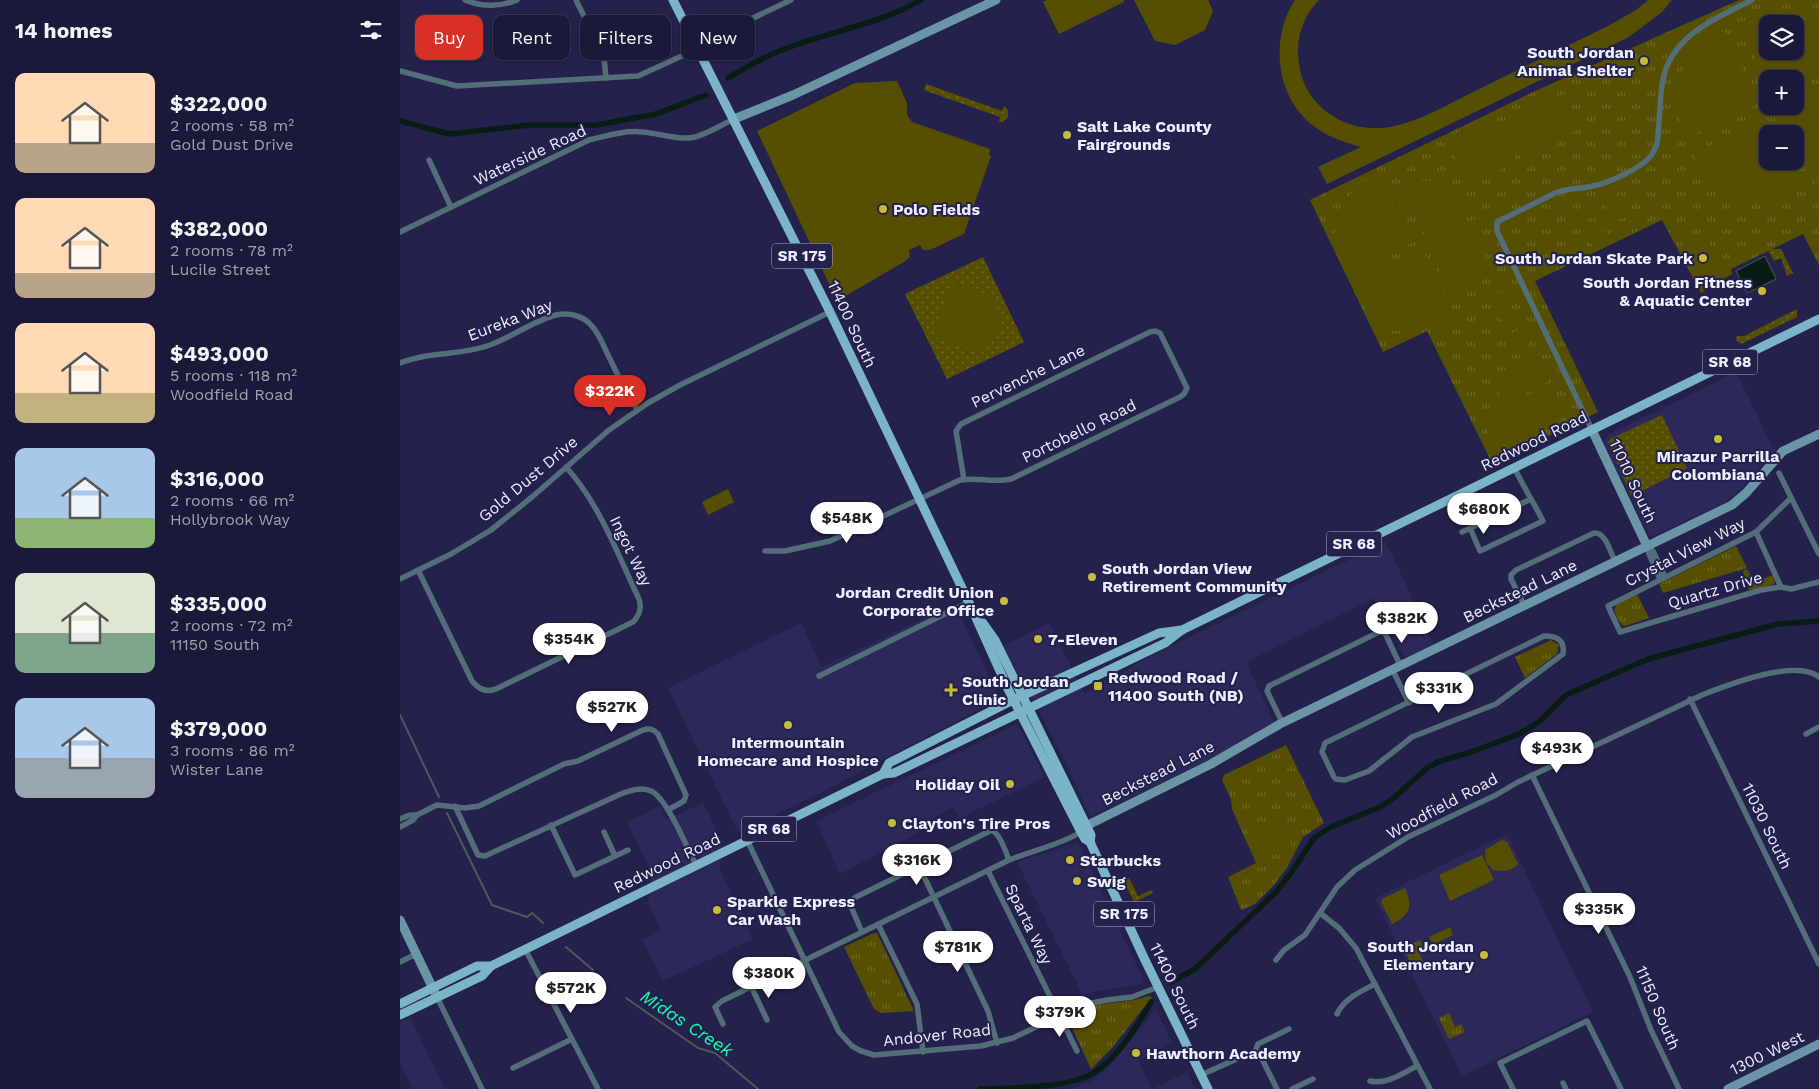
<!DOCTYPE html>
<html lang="en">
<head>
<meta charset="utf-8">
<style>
  :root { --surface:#1b1939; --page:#282644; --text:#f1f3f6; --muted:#a0a0ae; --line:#393853; --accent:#d93025 }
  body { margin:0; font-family:"Work Sans",sans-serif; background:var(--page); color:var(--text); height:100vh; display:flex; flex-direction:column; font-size:19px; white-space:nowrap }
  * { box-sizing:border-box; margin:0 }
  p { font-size:16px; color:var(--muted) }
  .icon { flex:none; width:28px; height:28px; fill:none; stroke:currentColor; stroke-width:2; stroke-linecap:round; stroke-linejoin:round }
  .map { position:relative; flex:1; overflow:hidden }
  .details { display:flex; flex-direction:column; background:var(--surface); width:400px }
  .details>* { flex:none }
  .banner { position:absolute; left:15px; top:15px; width:475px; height:45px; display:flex; gap:10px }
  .tools { position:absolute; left:1359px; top:15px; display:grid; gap:10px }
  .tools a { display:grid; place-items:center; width:45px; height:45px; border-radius:10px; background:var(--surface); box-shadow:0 1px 4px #0004,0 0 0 1px var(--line); font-size:25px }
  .price { position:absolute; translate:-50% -42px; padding:0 11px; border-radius:18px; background:#fff; color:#222; font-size:16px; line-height:32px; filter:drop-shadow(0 1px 2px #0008) }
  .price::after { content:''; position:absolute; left:50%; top:30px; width:15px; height:11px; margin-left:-8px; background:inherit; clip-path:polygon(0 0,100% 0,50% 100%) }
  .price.selected { background:var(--accent); color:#fff }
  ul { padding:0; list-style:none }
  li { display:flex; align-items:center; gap:15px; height:125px; padding:0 15px }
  li span { display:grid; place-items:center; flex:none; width:140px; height:100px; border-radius:10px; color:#555 }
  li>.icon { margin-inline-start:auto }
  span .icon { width:60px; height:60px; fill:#fffc; stroke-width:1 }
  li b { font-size:21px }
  h2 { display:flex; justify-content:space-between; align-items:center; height:60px; padding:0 15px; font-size:21px }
  .pill { padding:0 18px; border-radius:10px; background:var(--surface); box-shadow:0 1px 4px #0004,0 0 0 1px var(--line); font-size:18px; line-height:45px }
  .pill.selected { background:var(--accent); color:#fff }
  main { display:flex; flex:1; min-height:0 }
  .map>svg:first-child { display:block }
  .built { fill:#2c295a }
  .grass { fill:url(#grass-dots) }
  .park { fill:url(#park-tufts); fill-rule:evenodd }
  .pitch { fill:#564f02; fill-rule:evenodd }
  .water { fill:#071c13; stroke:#4c5b5a }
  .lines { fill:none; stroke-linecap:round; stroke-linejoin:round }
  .stream { stroke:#4c5b5a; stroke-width:2 }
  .canal { stroke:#071c13; stroke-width:5.5 }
  .street { stroke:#536e78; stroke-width:5.5 }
  .secondary { stroke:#6a95a5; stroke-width:9 }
  .primary { stroke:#7bb4c8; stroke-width:9 }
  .poi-dot { fill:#c9bb3a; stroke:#24214c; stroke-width:2 }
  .labels { text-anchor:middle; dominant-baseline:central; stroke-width:4; stroke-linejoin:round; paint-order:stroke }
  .shield { fill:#24214c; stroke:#b0b0c9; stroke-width:1 }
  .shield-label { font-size:15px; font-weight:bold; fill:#ecedfe }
  .poi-label { font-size:16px; font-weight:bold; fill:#ecedfe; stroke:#24214c; text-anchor:start }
  .street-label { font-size:16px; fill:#ecedfe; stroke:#24214c }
  .water-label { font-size:18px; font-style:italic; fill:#0dffb4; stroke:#24214c }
</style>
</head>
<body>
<main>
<section class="details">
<h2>14 homes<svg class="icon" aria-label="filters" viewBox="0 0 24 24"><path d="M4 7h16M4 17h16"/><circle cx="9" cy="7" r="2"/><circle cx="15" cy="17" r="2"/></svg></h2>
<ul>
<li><span style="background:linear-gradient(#ffd9b3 70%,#b9a48a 0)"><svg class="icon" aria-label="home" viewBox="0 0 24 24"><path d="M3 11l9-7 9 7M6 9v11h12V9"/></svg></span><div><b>$322,000</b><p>2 rooms · 58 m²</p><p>Gold Dust Drive</p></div></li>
<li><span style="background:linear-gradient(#ffd9b3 75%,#b9a48a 0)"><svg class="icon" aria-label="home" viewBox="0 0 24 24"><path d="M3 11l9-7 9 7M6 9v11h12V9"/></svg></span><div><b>$382,000</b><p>2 rooms · 78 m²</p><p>Lucile Street</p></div></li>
<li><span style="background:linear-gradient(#ffd9b3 70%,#c2b280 0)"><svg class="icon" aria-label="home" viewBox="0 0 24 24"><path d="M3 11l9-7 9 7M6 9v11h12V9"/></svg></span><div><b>$493,000</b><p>5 rooms · 118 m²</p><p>Woodfield Road</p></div></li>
<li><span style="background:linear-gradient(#a9c7e8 70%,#8fb573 0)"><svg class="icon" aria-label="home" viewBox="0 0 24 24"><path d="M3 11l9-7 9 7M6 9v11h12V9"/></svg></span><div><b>$316,000</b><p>2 rooms · 66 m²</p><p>Hollybrook Way</p></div></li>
<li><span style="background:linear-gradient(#dfe7d0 60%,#7fa58c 0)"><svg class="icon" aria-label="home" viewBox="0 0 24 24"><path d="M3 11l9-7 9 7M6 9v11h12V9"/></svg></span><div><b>$335,000</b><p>2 rooms · 72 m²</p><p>11150 South</p></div></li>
<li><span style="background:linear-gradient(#a9c7e8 60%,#9aa5b1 0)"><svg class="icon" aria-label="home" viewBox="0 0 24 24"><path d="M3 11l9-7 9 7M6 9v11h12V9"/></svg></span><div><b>$379,000</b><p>3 rooms · 86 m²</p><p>Wister Lane</p></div></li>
</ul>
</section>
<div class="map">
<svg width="1419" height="1089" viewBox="0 0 1419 1089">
  <defs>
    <pattern id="grass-dots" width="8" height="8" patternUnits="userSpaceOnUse" patternTransform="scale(1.25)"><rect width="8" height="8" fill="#564f02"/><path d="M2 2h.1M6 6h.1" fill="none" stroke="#6e6928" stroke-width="1.8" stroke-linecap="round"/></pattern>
    <pattern id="park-tufts" width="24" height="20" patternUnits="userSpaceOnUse" patternTransform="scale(1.25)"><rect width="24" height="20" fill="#564f02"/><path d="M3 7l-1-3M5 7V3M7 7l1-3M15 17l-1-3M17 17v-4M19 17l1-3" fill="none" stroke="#6e6928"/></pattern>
  </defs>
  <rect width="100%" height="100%" fill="#24214c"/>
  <g class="built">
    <polygon points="1336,372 1375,452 1357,470 1343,487 1324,503 1254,536 1249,535 1204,444 1204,441 1208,435"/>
    <polygon points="986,542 1034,644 1006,657 1004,656 974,598 846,662 874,722 824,752 690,817 667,765 645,723 603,646 649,623 684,693 720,675 746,658"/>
    <polygon points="555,604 599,699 411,798 338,832 268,688 401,623 422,667"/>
    <polygon points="617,724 645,777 560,818 554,807 517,826 519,832 440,874 416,821"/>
    <polygon points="303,803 322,841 320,870 353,939 263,981 242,940 261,930 248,903 252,873 227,822 260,806 266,820"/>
    <polygon points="1107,834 1193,1012 1062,1076 975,898"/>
    <polygon points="676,842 680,846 744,981 738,985 697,991 683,996 617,862 659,849"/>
    <polygon points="756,1009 772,1043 738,1060 752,1089 787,1072 795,1089 669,1089 692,1081 711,1064"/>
    <polygon points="10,1017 45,1089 13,1089 0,1063 0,1022"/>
  </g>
  <g class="grass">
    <path d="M526,84L602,111L604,106L608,110C609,115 608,119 603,122H599L600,117L524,90Z"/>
    <polygon points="1355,249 1381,249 1393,273 1387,276 1381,258 1374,261 1368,251"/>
    <polygon points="583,257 624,342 547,379 505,294"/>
    <polygon points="1397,309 1397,317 1341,344 1336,340 1337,336 1344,336"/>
    <polygon points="1262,415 1287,468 1234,495 1231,495 1208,443 1210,439"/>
    <polygon points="729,878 738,896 751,890 753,893 734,902 724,881"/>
  </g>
  <g class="park">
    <path d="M1339,0H1419V265L1403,234L1331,269L1332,274L1301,293L1262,220L1135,281L1198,412L1092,463L1027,331L983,352L910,200L1133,92ZM1368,24H1395V51H1368ZM1368,79H1395V106H1368ZM1368,134H1395V161H1368Z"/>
    <polygon points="1336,546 1347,568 1263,593 1259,584"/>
    <polygon points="1347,569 1355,582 1373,575 1375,583 1370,586 1349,590 1343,571"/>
    <path d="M1237,594L1249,618L1225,626L1222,625C1206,604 1219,603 1237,594Z"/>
    <polygon points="1151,640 1159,645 1157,654 1125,678 1115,657"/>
    <polygon points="886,745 924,823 903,837 887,868 874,885 855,904 841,910 828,877 856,863 832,809 831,799 822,780 824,775"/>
    <polygon points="474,933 477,933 514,1011 481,1013 474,1009 444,947"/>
    <polygon points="1020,940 1024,948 1018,951 1025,965 1014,970 1003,948"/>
    <polygon points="749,996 752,997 712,1048 691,1069 667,1017 695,1005 734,1000"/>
    <polygon points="1049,1013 1055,1027 1061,1024 1065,1032 1049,1039 1039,1018"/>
  </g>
  <g class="pitch">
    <polygon points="647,0 724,0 724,2 659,34 643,2"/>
    <polygon points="734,0 808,0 813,11 805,30 775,45 755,41"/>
    <path d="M895,0H919C899,20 894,47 901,74C911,112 952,134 990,127C1021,121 1049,104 1077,90C1120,69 1163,48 1206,27L1236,10L1248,0H1272L1262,12L1229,37L927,184L918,167L961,147C945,142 929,138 915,127C876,99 869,39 895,0Z"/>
    <path d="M1375,13C1392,15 1405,19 1419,27V74L1395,86V79H1368L1367,82L1338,23L1362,15ZM1368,24H1395V51H1368Z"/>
    <path d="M1324,31L1357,101L1356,105L1286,138C1268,95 1278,51 1324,31Z"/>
    <polygon points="497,81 507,103 507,115 512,122 590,149 589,155 591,156 564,234 530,250 523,250 520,245 509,250 510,257 504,262 442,298 438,299 434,294 357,131 455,83"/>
    <polygon points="1419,93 1419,181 1416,183 1395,140 1395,134 1392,134 1382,114 1385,109 1395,106 1395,104"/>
    <polygon points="1164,94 1181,128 1122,157 1105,123"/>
    <path d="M1363,119L1369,122L1375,134H1368V161H1388L1401,190C1354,211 1318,199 1293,154Z"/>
    <path d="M1074,127C1094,128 1112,139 1115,161L1092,176L1072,186L1068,185L1058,164L1049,138L1061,130Z"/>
    <path d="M980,170L1016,237L1014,242L948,274C944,266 939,258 937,249C930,216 951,185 980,170Z"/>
    <path d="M1027,181C1049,182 1064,194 1074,213L1031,235L1023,232L1001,188L1016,182Z"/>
    <polygon points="1221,194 1225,202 1208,210 1204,202"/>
    <polygon points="1195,206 1199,214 1181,223 1177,215"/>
    <polygon points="1227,206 1231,214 1214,222 1210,214"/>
    <path d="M1078,218C1092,251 1086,279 1052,294L1030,249L1034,240Z"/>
    <polygon points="1233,218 1237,226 1219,234 1216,226"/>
    <polygon points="1200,219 1204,227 1187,235 1183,227"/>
    <polygon points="1206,230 1210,238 1193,247 1189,239"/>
    <polygon points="1302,234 1310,242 1322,270 1299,281 1281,243"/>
    <polygon points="1017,250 1024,252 1055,316 1027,329 990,331 964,307 951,281"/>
    <path d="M551,282C575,288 609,297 597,330C594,338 587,346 582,353L535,337L534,333Z"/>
    <polygon points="1104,291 1112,305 1098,312 1090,297"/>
    <polygon points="1114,310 1121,325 1107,332 1100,317"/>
    <polygon points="1122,328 1130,343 1116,349 1109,335"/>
    <polygon points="1136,354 1149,381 1103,403 1090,377"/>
    <polygon points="1148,386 1163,418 1096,449 1081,417"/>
    <polygon points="328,489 334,502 308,515 302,502"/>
    <path d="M858,822C874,823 885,831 892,846L864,860L859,858L845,826Z"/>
    <path d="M1102,840L1107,842L1118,864C1111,872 1103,872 1093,870L1086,862L1085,850Z"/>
    <polygon points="1082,855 1094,880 1050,901 1039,875"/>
    <path d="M1005,888C1013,907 1010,915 992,924L981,902L982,899Z"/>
    <polygon points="1050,927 1053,935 1033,945 1029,937"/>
  </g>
  <polygon class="water" points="1365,256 1376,279 1347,293 1336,271"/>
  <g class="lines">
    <g class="stream">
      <polyline points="0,715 39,797"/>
      <polyline points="47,813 92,905 127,917 132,913 143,923"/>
      <polyline points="166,947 193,970"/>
      <polyline points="226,998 298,1048 315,1053 358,1089"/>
    </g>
    <g class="canal">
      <path d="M328,78C347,67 367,55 387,48C431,31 480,24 521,0"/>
      <polyline points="0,121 49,134 130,125 196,125 256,114 306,95"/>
      <polyline points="771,982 795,969 877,891 891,873 914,838 931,827 980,807 995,797 1027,768 1038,762 1074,751 1119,734 1139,722 1166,695 1248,659 1378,624 1419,621"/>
      <path d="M580,1089C611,1088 654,1088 683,1078C712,1068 736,1028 751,1002"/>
    </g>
    <g class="street">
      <path d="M65,0C82,7 100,7 117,0"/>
      <polyline points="176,0 204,57 206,78"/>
      <polyline points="0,71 57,86 238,76 284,55 309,39 391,0"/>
      <polyline points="29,160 51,207"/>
      <path d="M0,232L189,140C206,136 225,130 242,132C260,133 278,141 295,137C309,133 321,125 334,119"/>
      <path d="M0,363C31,351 60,356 90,345C112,337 133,321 156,315C169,312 183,316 191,325C200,334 204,348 210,359C218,376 227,393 237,409"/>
      <path d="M1192,430L1097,231V222L1155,193C1167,188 1180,189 1193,186C1208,183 1239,169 1249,158C1253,154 1255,149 1257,144C1260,123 1259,100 1263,79C1272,35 1317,18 1352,0"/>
      <polyline points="1379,473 1419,554"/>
      <polyline points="1391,498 1356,532 1208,606 1220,632 1361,590 1381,587 1391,589 1419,582"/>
      <path d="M1070,528L1080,551L1143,521C1134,503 1123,486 1114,467"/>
      <polyline points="1062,532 1131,499"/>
      <polyline points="1356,532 1381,587"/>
      <polyline points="1247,546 1253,551 1265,577"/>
      <polyline points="1247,546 1249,554 1260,579"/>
      <path d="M365,551H385L430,541L560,480C577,477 594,483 611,479L780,397L784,394L787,388L760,333L755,331L750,332L561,424L556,431L564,480"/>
      <path d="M18,570L72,681C79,690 88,693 98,688L233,622C240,615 242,608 239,599C218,555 199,503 166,467"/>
      <polyline points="0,579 51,554 91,530 132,497 209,430 248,403 280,385 430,312"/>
      <path d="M1124,605L1111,579V575L1116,570L1194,533C1206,532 1210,552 1215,561"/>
      <path d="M1144,636C1157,636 1165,640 1163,654L1096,704L1012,737L969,771L945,780L936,779L934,777L922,752L925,743Z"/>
      <polyline points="992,669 1009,703"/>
      <polyline points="419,676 569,602"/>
      <polyline points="1290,699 1419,964"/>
      <polyline points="882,722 867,691 869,686 979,632 985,633 1000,665"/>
      <polyline points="1406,734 1419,727"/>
      <polyline points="1132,775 1230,977 1251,1030 1279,1089"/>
      <path d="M55,806L78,855L85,856L223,793C233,790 241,787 251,791C267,798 287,848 296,865"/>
      <path d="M0,819L10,815H17L37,805L65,808L79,806L164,764L178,761L243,730C250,728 253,729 258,734L286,795L284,801L268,810"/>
      <polyline points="151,825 175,875 228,850"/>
      <polyline points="0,827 13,820 17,815"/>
      <polyline points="204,832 215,856"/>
      <polyline points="347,840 439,1032 452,1046 461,1051 474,1055 581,1046 613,1038 682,1005 707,1000 732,997 758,987"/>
      <polyline points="519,866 588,1011 597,1043"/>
      <polyline points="588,871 677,1051"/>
      <polyline points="920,913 939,928 956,948 1030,1089"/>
      <polyline points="478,924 517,1004 523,1052"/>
      <path d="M462,932L449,902L456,897L592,830C601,836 605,850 609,860"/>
      <polyline points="125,949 198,1089"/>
      <path d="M876,960L884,950L905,935L937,887L955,870L1008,837L1096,795L1118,782L1302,695C1327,685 1396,658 1419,677"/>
      <polyline points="0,962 16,954"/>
      <polyline points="351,986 367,1020"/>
      <polyline points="37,997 82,1089"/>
      <path d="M937,1014C944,999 961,991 975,984"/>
      <path d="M323,1024L315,1007L322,1001L607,861C632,850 658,846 681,832"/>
      <polyline points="854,1053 862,1059 877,1089"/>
      <polyline points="854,1053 858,1044 889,1029"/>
      <polyline points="113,1068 172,1039"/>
      <polyline points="801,1075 850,1053 854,1053"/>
      <path d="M970,1081C987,1085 1003,1073 1017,1066"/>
      <polyline points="1163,1083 1166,1089"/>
      <polyline points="892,1089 913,1079"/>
      <polyline points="1113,1089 1100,1063 1187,1021 1221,1089"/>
    </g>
    <g class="secondary">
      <polyline points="334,119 393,95 596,0"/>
      <polyline points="1192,430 1247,546"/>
      <polyline points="686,826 811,764 880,724 1332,505 1346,493 1383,451 1419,434"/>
      <polyline points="0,920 37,997"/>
      <polyline points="1328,1089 1419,1044"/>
    </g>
    <g class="primary">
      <polyline points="273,0 430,312 572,609 608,689 681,832 685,839 690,842 745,960 808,1089"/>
      <polyline points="583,623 595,640 691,835 690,842"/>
      <polyline points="483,774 489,763 613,700 759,633 782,630"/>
      <polyline points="0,1004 77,966 91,966 483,774 494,773 765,643 782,630 1419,319"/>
      <polyline points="0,1015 82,976 91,966"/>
    </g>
  </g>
  <g class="poi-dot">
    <circle cx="1244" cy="61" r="5"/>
    <circle cx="667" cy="135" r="5"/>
    <circle cx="483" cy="209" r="5"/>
    <circle cx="1303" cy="258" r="5"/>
    <circle cx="1362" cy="291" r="5"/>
    <circle cx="1318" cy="439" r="5"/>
    <circle cx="692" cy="577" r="5"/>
    <circle cx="604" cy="601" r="5"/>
    <circle cx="638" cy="639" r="5"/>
    <rect x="693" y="681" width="10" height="10" rx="2.5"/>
    <path d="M548.5 682.5h5v5h5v5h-5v5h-5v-5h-5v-5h5z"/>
    <circle cx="388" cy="725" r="5"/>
    <circle cx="610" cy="784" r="5"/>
    <circle cx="492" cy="823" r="5"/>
    <circle cx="670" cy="860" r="5"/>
    <circle cx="677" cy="881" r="5"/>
    <circle cx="317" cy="910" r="5"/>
    <circle cx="1084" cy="955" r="5"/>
    <circle cx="736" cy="1053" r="5"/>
  </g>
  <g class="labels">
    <g class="shield">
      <rect x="372" y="243.5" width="60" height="25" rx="4"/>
      <rect x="1302.5" y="349.5" width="55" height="25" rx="4"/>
      <rect x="926.5" y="531.5" width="55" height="25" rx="4"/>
      <rect x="341.5" y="816.5" width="55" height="25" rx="4"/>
      <rect x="694" y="901.5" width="60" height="25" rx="4"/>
    </g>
    <g class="shield-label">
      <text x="402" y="256">SR 175</text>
      <text x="1330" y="362">SR 68</text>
      <text x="954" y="544">SR 68</text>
      <text x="369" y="829">SR 68</text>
      <text x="724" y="914">SR 175</text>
    </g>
    <g class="poi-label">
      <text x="1234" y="52" text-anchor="end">South Jordan<tspan x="1234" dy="18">Animal Shelter</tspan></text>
      <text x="677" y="126">Salt Lake County<tspan x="677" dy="18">Fairgrounds</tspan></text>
      <text x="493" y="209">Polo Fields</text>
      <text x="1293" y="258" text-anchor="end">South Jordan Skate Park</text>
      <text x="1352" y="282" text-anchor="end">South Jordan Fitness<tspan x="1352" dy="18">&amp; Aquatic Center</tspan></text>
      <text x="1318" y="456" text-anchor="middle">Mirazur Parrilla<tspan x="1318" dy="18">Colombiana</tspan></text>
      <text x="702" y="568">South Jordan View<tspan x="702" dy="18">Retirement Community</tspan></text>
      <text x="594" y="592" text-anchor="end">Jordan Credit Union<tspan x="594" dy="18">Corporate Office</tspan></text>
      <text x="648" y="639">7-Eleven</text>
      <text x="708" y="677">Redwood Road /<tspan x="708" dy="18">11400 South (NB)</tspan></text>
      <text x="562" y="681">South Jordan<tspan x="562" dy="18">Clinic</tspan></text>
      <text x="388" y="742" text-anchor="middle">Intermountain<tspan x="388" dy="18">Homecare and Hospice</tspan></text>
      <text x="600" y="784" text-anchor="end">Holiday Oil</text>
      <text x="502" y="823">Clayton's Tire Pros</text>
      <text x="680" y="860">Starbucks</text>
      <text x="687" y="881">Swig</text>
      <text x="327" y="901">Sparkle Express<tspan x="327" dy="18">Car Wash</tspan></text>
      <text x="1074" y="946" text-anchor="end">South Jordan<tspan x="1074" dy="18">Elementary</tspan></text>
      <text x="746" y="1053">Hawthorn Academy</text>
    </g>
    <g class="street-label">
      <text transform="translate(130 155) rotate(-25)">Waterside Road</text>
      <text transform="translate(110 320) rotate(-21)">Eureka Way</text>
      <text transform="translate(452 324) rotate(65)">11400 South</text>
      <text transform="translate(628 376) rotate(-26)">Pervenche Lane</text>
      <text transform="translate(679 431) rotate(-26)">Portobello Road</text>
      <text transform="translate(1134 441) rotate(-26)">Redwood Road</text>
      <text transform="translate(128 479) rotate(-40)">Gold Dust Drive</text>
      <text transform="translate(1233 481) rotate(65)">11010 South</text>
      <text transform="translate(231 551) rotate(64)">Ingot Way</text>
      <text transform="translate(1285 552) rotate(-27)">Crystal View Way</text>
      <text transform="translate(1315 590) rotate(-16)">Quartz Drive</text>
      <text transform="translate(1120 591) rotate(-26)">Beckstead Lane</text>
      <text transform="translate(758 773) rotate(-27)">Beckstead Lane</text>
      <text transform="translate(1042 806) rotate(-28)">Woodfield Road</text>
      <text transform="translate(1367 826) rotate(64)">11030 South</text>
      <text transform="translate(267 863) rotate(-26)">Redwood Road</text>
      <text transform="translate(629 924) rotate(64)">Sparta Way</text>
      <text transform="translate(775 986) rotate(64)">11400 South</text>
      <text transform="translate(1258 1008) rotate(67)">11150 South</text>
      <text transform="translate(537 1035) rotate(-6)">Andover Road</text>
      <text transform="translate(1367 1053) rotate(-26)">1300 West</text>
    </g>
    <g class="water-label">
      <text transform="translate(287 1023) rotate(33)">Midas Creek</text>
    </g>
  </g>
</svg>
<div class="tools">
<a><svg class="icon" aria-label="layers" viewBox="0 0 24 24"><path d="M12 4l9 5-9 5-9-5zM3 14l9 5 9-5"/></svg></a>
<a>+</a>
<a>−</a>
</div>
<b class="price selected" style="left:210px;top:417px">$322K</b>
<b class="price" style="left:1084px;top:535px">$680K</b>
<b class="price" style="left:447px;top:544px">$548K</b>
<b class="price" style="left:1002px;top:644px">$382K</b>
<b class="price" style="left:169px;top:665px">$354K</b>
<b class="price" style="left:1039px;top:714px">$331K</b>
<b class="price" style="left:212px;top:733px">$527K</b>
<b class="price" style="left:1157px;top:774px">$493K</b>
<b class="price" style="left:517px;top:886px">$316K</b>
<b class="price" style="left:1199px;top:935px">$335K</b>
<b class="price" style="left:558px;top:973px">$781K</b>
<b class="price" style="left:369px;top:999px">$380K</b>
<b class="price" style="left:171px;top:1014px">$572K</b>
<b class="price" style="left:660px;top:1038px">$379K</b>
<div class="banner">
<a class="pill selected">Buy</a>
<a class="pill">Rent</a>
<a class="pill">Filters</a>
<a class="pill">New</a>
</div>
</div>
</main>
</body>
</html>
